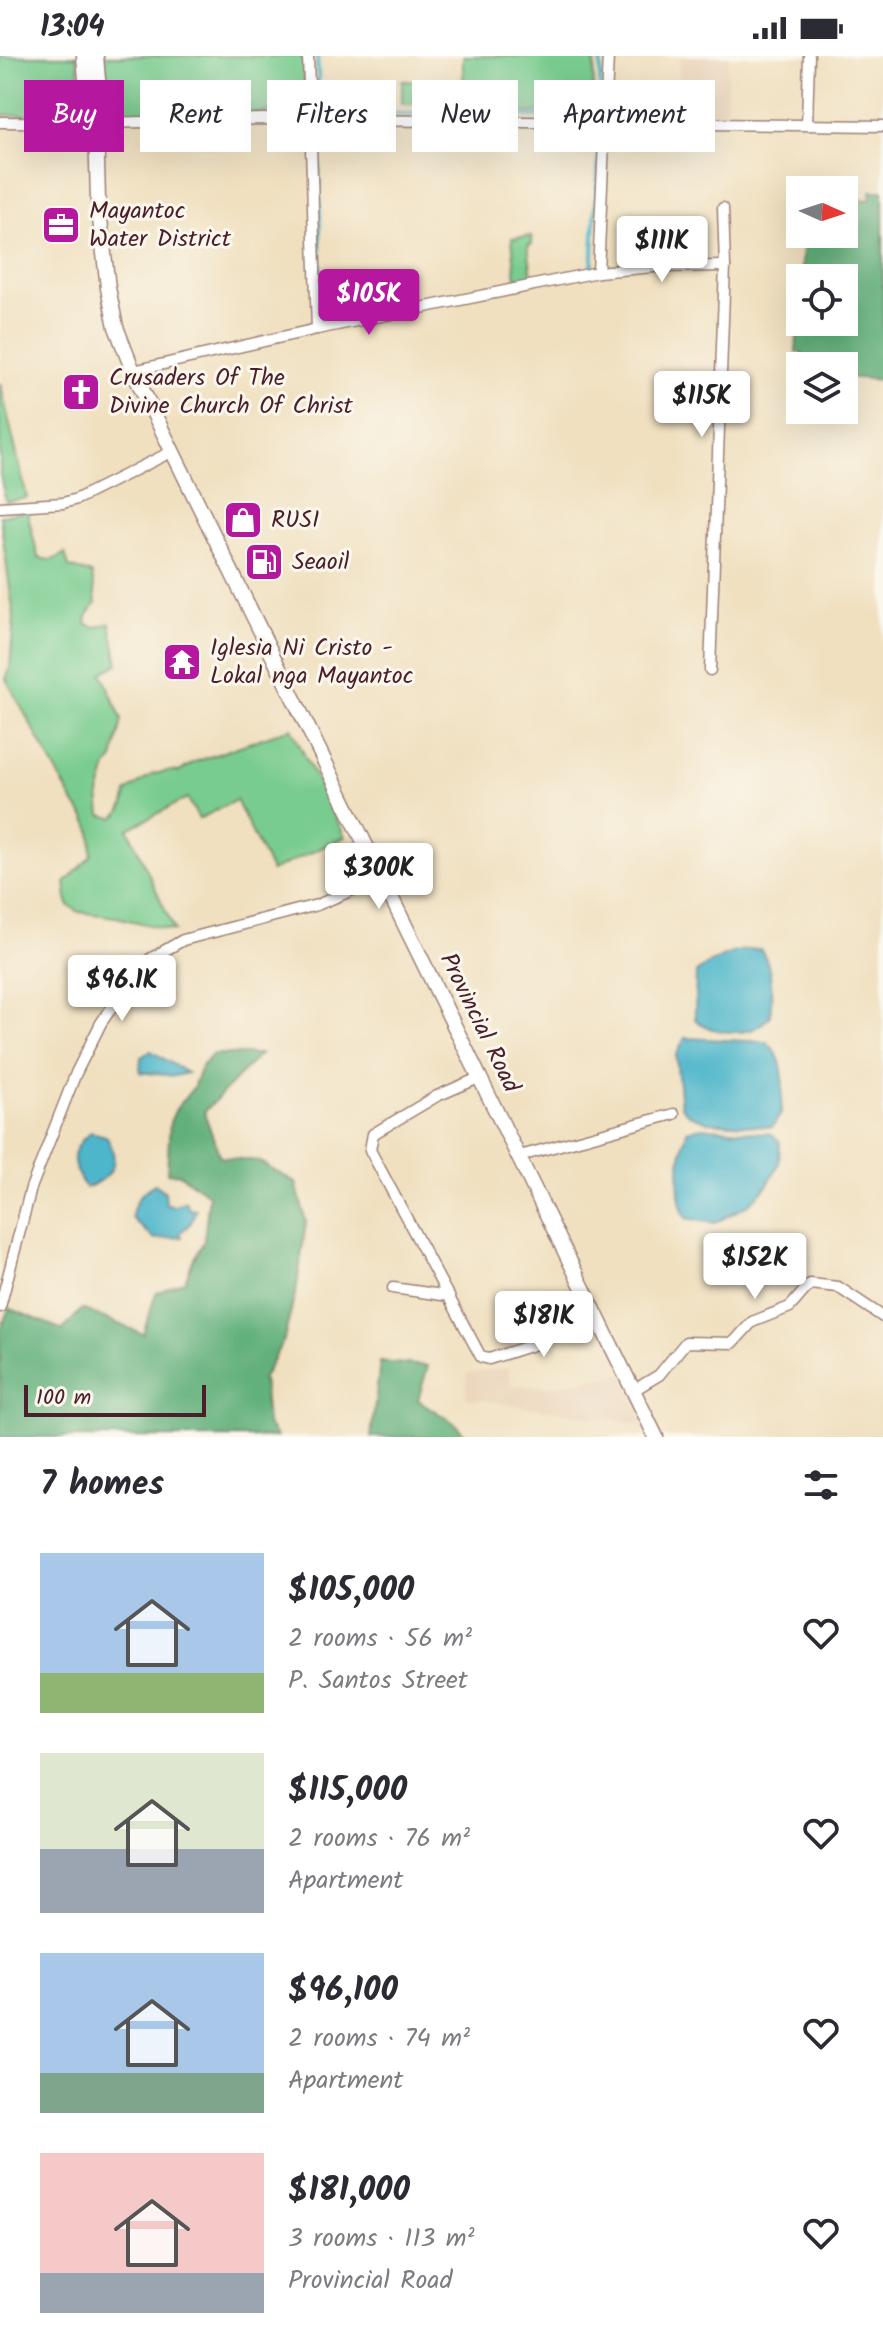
<!DOCTYPE html>
<html lang="en">
<head>
<meta charset="utf-8">
<style>
  :root { --surface:#fff; --page:#f7f7f7; --text:#2b2b33; --muted:#7c7c81; --accent:#b5179e }
  body { margin:0; font-family:Kalam,sans-serif; background:var(--page); color:var(--text); height:100vh; display:flex; flex-direction:column; font-size:30px; white-space:nowrap }
  * { box-sizing:border-box; margin:0 }
  p { font-size:26px; color:var(--muted) }
  .icon { flex:none; width:44px; height:44px; fill:none; stroke:currentColor; stroke-width:2; stroke-linecap:round; stroke-linejoin:round }
  .map { position:relative; height:1381px; overflow:hidden }
  .drawer { display:flex; flex-direction:column; background:var(--surface); flex:1 }
  .drawer>* { flex:none }
  .banner { position:absolute; left:24px; top:24px; width:836px; height:72px; display:flex; gap:16px }
  .needle { width:52px; rotate:93deg }
  .controls { position:absolute; left:786px; top:120px; display:grid; gap:16px }
  .controls a { display:grid; place-items:center; width:72px; height:72px; border-radius:0px; background:var(--surface); box-shadow:0 8px 32px #0002; font-size:40px }
  .scale { position:absolute; left:24px; bottom:20px; width:182px; box-sizing:border-box; padding-left:8px; border:4px solid #4a1f2b; border-top:0; font-size:22px; line-height:28px; white-space:nowrap; color:#4a1f2b; -webkit-text-stroke:6px #fbf7ec; paint-order:stroke }
  .price { position:absolute; translate:-50% -68px; padding:0 18px; border-radius:8px; background:#fff; color:#222; font-size:26px; line-height:52px; filter:drop-shadow(0 2px 4px #0008) }
  .price::after { content:''; position:absolute; left:50%; top:48px; width:24px; height:18px; margin-left:-12px; background:inherit; clip-path:polygon(0 0,100% 0,50% 100%) }
  .price.on { background:var(--accent); color:#fff }
  ul { padding:0; list-style:none }
  li { display:flex; align-items:center; gap:24px; height:200px; padding:0 40px }
  li span { display:grid; place-items:center; flex:none; width:224px; height:160px; border-radius:0px; color:#555 }
  li>.icon { margin-inline-start:auto }
  span .icon { width:96px; height:96px; fill:#fffc; stroke-width:1 }
  li b { font-size:34px }
  h2 { display:flex; justify-content:space-between; align-items:center; height:96px; padding:0 40px; font-size:34px }
  .chip { padding:0 28px; border-radius:0px; background:var(--surface); box-shadow:0 8px 32px #0002; font-size:28px; line-height:72px }
  .chip.on { background:var(--accent); color:#fff }
  .status { display:flex; justify-content:space-between; align-items:center; height:56px; padding:0 40px; background:var(--surface); direction:ltr }
  .status svg { height:22px; fill:currentColor }
  .map>svg:first-child { display:block }
  .built { fill:#ead3b8 }
  .green { fill:#79cc8f; stroke:#62765d; stroke-width:2 }
  .forest { fill:#62b07a; stroke:#566852; stroke-width:2 }
  .water { fill:#4db6ca; stroke:#4c6a7a; stroke-width:2 }
  .lines { fill:none; stroke-linecap:round; stroke-linejoin:round }
  .stream { stroke:#4db6ca; stroke-width:4 }
  .street-casing { stroke:#9d8076; stroke-width:13 }
  .secondary-casing { stroke:#9d8076; stroke-width:17 }
  .street { stroke:#fff; stroke-width:10 }
  .secondary { stroke:#fff; stroke-width:14 }
  .labels { text-anchor:middle; dominant-baseline:central; stroke-width:6; stroke-linejoin:round; paint-order:stroke }
  .poi-label { font-size:24px; fill:#4a1f2b; stroke:#fbf7ec; text-anchor:start }
  .street-label { font-size:24px; fill:#4a1f2b; stroke:#fbf7ec }
</style>
</head>
<body>
<div class="status"><b>13:04</b><svg viewBox="0 0 49 12"><path d="M0 12V9h3v3zM5 12V6h3v6zM10 12V3h3v9zM15 12V0h3v12zM26 1h20v11H26zM47 4h2v5h-2z"/></svg></div>
<div class="map">
<svg width="883" height="1381" viewBox="0 0 883 1381">
  <rect width="100%" height="100%" fill="#fbf7ec"/>
  <filter id="ink" filterUnits="userSpaceOnUse"><feTurbulence type="fractalNoise" baseFrequency=".0125" numOctaves="2"/><feDisplacementMap in="SourceGraphic" scale="16" xChannelSelector="R" yChannelSelector="G"/><feConvolveMatrix kernelMatrix="1 2 1 2 8 2 1 2 1" color-interpolation-filters="sRGB"/></filter>
  <filter id="wash" filterUnits="userSpaceOnUse"><feTurbulence type="fractalNoise" baseFrequency=".006" numOctaves="4" result="noise"/><feDisplacementMap in="SourceGraphic" scale="32" xChannelSelector="R" yChannelSelector="G"/><feGaussianBlur stdDeviation="1.8" result="paint"/><feColorMatrix in="noise" values="0 0 0 0 0 0 0 0 0 0 0 0 0 0 0 0 0 1.4 0 .05"/><feComposite in="paint" operator="in"/></filter>
  <g filter="url(#wash)">
    <rect width="100%" height="100%" fill="#f0e0c0"/>
    <g class="built">
      <polygon points="680,0 729,0 725,64 678,61"/>
      <polygon points="508,1312 510,1329 543,1331 623,1318 645,1369 466,1342 466,1317"/>
    </g>
    <g class="green">
      <polygon points="0,0 77,0 85,59 0,59"/>
      <polygon points="101,0 303,0 306,56 106,59"/>
      <polygon points="463,0 595,0 592,56 463,57"/>
      <polygon points="402,25 440,26 440,49 402,48"/>
      <polygon points="531,180 532,188 528,189 532,221 516,223 512,182"/>
      <polygon points="0,327 27,442 6,446 0,419"/>
      <path d="M27,455L38,501C53,507 55,503 65,497L69,511L92,518L96,547L87,560L86,568L96,571L110,567L118,608L102,617L122,664L113,703L107,711L99,738L101,759L114,762C123,756 125,746 127,736L153,718L169,715L179,716L195,706L291,672L345,781L271,815L236,744L199,763L187,742L128,773L175,875L116,861L79,856L68,849L65,827L91,800C93,775 92,768 75,749L6,623L10,613L14,561L0,460Z"/>
    </g>
    <g class="forest">
      <polygon points="871,135 883,135 883,324 844,321 844,310 803,310 802,296 796,296 800,230 800,266 844,266 844,222 801,222 804,178 844,178 844,136 855,137 856,143 870,144"/>
      <polygon points="213,998 260,998 204,1056 220,1101 258,1105 296,1127 306,1166 297,1230 284,1283 263,1322 267,1368 277,1381 0,1381 0,1276 9,1252 63,1274 82,1253 143,1278 156,1237 185,1225 193,1204 204,1185 209,1139 179,1118 167,1117 170,1066 176,1053 193,1032 201,1011"/>
      <polygon points="380,1306 428,1310 418,1344 454,1367 467,1381 371,1381"/>
    </g>
    <g class="water">
      <path d="M760,893C774,910 772,940 770,961C765,965 759,970 753,973C737,979 707,976 695,963L696,916C717,902 735,893 760,893Z"/>
      <path d="M685,982L767,986C789,1007 782,1030 781,1058L772,1071L708,1066L689,1059L681,1050L676,1000Z"/>
      <polygon points="151,995 187,1017 175,1020 140,1016 141,1001"/>
      <path d="M701,1071L771,1078L780,1086L779,1108L767,1130L748,1149L715,1167L686,1162C673,1138 680,1100 687,1075Z"/>
      <path d="M91,1076L106,1080C121,1106 114,1121 86,1132C70,1110 68,1094 91,1076Z"/>
      <path d="M155,1128L165,1136L166,1149L176,1150L185,1145L190,1154L196,1153L191,1167L180,1177L182,1181L154,1183L132,1162C133,1146 142,1135 155,1128Z"/>
    </g>
    <g class="lines">
      <g class="stream">
        <polyline points="317,0 320,58 463,58"/>
        <polyline points="466,58 560,61"/>
        <polyline points="613,59 690,63"/>
        <polyline points="107,61 164,61"/>
        <polyline points="569,62 599,61 601,0"/>
        <polyline points="319,90 321,251"/>
        <polyline points="592,215 599,92"/>
        <polyline points="321,264 321,267 377,256"/>
      </g>
    </g>
  </g>
  <g filter="url(#ink)">
    <g class="lines">
      <g class="street-casing">
        <g id="street">
          <polyline points="308,0 317,273"/>
          <polyline points="0,66 105,67 263,63 883,70"/>
          <polyline points="807,68 809,0"/>
          <polyline points="598,216 608,0"/>
          <polyline points="133,315 317,273 598,216 653,211 725,210"/>
          <polyline points="0,451 63,447 77,443 171,396"/>
          <polyline points="710,614 725,210 723,152"/>
          <polyline points="481,1021 437,1040 373,1078 370,1094 481,1301 489,1303 536,1288 595,1252"/>
          <polyline points="520,1100 674,1058"/>
          <polyline points="393,1232 449,1240"/>
          <polyline points="0,1251 31,1132 76,1017 101,967 130,925 150,903 183,884 317,849 384,821"/>
          <polyline points="634,1334 659,1319 686,1286 733,1287 752,1266 790,1251 810,1228 838,1231 883,1261"/>
        </g>
      </g>
      <g class="secondary-casing">
        <g id="secondary">
          <polyline points="84,0 89,60 96,67"/>
          <polyline points="96,0 101,58 96,67 98,146 108,232 116,271 133,315 656,1381"/>
        </g>
      </g>
      <use href="#street" class="street"/>
      <use href="#secondary" class="secondary"/>
    </g>
  </g>
  <defs>
    <g id="office-square" transform="scale(2)"><rect x="-9" y="-9" width="18" height="18" rx="4" fill="#b5179e" stroke="#fbf7ec"/><path d="M-6-3h4V-5.5h4V-3h4V5H-6ZM-1-4.5V-3h2v-1.5ZM-6 0V1H6V0Z" fill="#fff"/></g>
    <g id="church-square" transform="scale(2)"><rect x="-9" y="-9" width="18" height="18" rx="4" fill="#b5179e" stroke="#fbf7ec"/><path d="M-1.2-6h2.4v3.5h3.3v2.4h-3.3V6h-2.4V-.1h-3.3v-2.4h3.3Z" fill="#fff"/></g>
    <g id="shop-square" transform="scale(2)"><rect x="-9" y="-9" width="18" height="18" rx="4" fill="#b5179e" stroke="#fbf7ec"/><path d="M-5-2.5h2.3a2.7 3.5 0 0 1 5.4 0H5L5.5 6h-11ZM-1.5-2.5h3a1.5 2.3 0 0 0-3 0Z" fill="#fff"/></g>
    <g id="fuel-square" transform="scale(2)"><rect x="-9" y="-9" width="18" height="18" rx="4" fill="#b5179e" stroke="#fbf7ec"/><path d="M-5.5-6h7V0h2V4h1.3V-2.5L3-4.5l.8-.8L6-3V5H2.5V1h-1V6h-7ZM-4.2-4.7v3.2H.2V-4.7Z" fill="#fff"/></g>
    <g id="temple-square" transform="scale(2)"><rect x="-9" y="-9" width="18" height="18" rx="4" fill="#b5179e" stroke="#fbf7ec"/><path d="M0-6L5-2H3V0L6.5 2.5H4V6H1.5V3h-3V6H-4V2.5H-6.5L-3 0V-2H-5Z" fill="#fff"/></g>
  </defs>
  <g fill-rule="evenodd">
    <use href="#office-square" x="61" y="169"/>
    <use href="#church-square" x="81" y="336"/>
    <use href="#shop-square" x="243" y="464"/>
    <use href="#fuel-square" x="264" y="506"/>
    <use href="#temple-square" x="182" y="606"/>
  </g>
  <g class="labels">
    <g class="poi-label">
      <text x="89" y="155">Mayantoc<tspan x="89" dy="28">Water District</tspan></text>
      <text x="109" y="322">Crusaders Of The<tspan x="109" dy="28">Divine Church Of Christ</tspan></text>
      <text x="271" y="464">RUSI</text>
      <text x="292" y="506">Seaoil</text>
      <text x="210" y="592">Iglesia Ni Cristo -<tspan x="210" dy="28">Lokal nga Mayantoc</tspan></text>
    </g>
    <g class="street-label">
      <text transform="translate(479 967) rotate(64)">Provincial Road</text>
    </g>
  </g>
</svg>
<div class="controls">
<a><svg class="needle" viewBox="-14 -14 28 28"><path d="M0-13l5 13h-10z" fill="#e53935"/><path d="M0 13l5-13h-10z" fill="#7c7c81"/></svg></a>
<a><svg class="icon" aria-label="locate" viewBox="0 0 24 24"><circle cx="12" cy="12" r="6"/><path d="M12 2v4M12 18v4M2 12h4M18 12h4"/></svg></a>
<a><svg class="icon" aria-label="layers" viewBox="0 0 24 24"><path d="M12 4l9 5-9 5-9-5zM3 14l9 5 9-5"/></svg></a>
</div>
<div class="scale">100 m</div>
<b class="price" style="left:662px;top:228px">$111K</b>
<b class="price on" style="left:369px;top:281px">$105K</b>
<b class="price" style="left:702px;top:383px">$115K</b>
<b class="price" style="left:379px;top:855px">$300K</b>
<b class="price" style="left:122px;top:967px">$96.1K</b>
<b class="price" style="left:755px;top:1245px">$152K</b>
<b class="price" style="left:544px;top:1303px">$181K</b>
<div class="banner">
<a class="chip on">Buy</a>
<a class="chip">Rent</a>
<a class="chip">Filters</a>
<a class="chip">New</a>
<a class="chip">Apartment</a>
</div>
</div>
<section class="drawer">
<h2>7 homes<svg class="icon" aria-label="filters" viewBox="0 0 24 24"><path d="M4 7h16M4 17h16"/><circle cx="9" cy="7" r="2"/><circle cx="15" cy="17" r="2"/></svg></h2>
<ul>
<li><span style="background:linear-gradient(#a9c7e8 75%,#8fb573 0)"><svg class="icon" aria-label="home" viewBox="0 0 24 24"><path d="M3 11l9-7 9 7M6 9v11h12V9"/></svg></span><div><b>$105,000</b><p>2 rooms · 56 m²</p><p>P. Santos Street</p></div><svg class="icon" aria-label="heart" viewBox="0 0 24 24"><path d="M12 20l-8-8c-3-5 5-10 8-4 3-6 11-1 8 4z"/></svg></li>
<li><span style="background:linear-gradient(#dfe7d0 60%,#9aa5b1 0)"><svg class="icon" aria-label="home" viewBox="0 0 24 24"><path d="M3 11l9-7 9 7M6 9v11h12V9"/></svg></span><div><b>$115,000</b><p>2 rooms · 76 m²</p><p>Apartment</p></div><svg class="icon" aria-label="heart" viewBox="0 0 24 24"><path d="M12 20l-8-8c-3-5 5-10 8-4 3-6 11-1 8 4z"/></svg></li>
<li><span style="background:linear-gradient(#a9c7e8 75%,#7fa58c 0)"><svg class="icon" aria-label="home" viewBox="0 0 24 24"><path d="M3 11l9-7 9 7M6 9v11h12V9"/></svg></span><div><b>$96,100</b><p>2 rooms · 74 m²</p><p>Apartment</p></div><svg class="icon" aria-label="heart" viewBox="0 0 24 24"><path d="M12 20l-8-8c-3-5 5-10 8-4 3-6 11-1 8 4z"/></svg></li>
<li><span style="background:linear-gradient(#f6c9c9 75%,#9aa5b1 0)"><svg class="icon" aria-label="home" viewBox="0 0 24 24"><path d="M3 11l9-7 9 7M6 9v11h12V9"/></svg></span><div><b>$181,000</b><p>3 rooms · 113 m²</p><p>Provincial Road</p></div><svg class="icon" aria-label="heart" viewBox="0 0 24 24"><path d="M12 20l-8-8c-3-5 5-10 8-4 3-6 11-1 8 4z"/></svg></li>
</ul>
</section>
</body>
</html>
